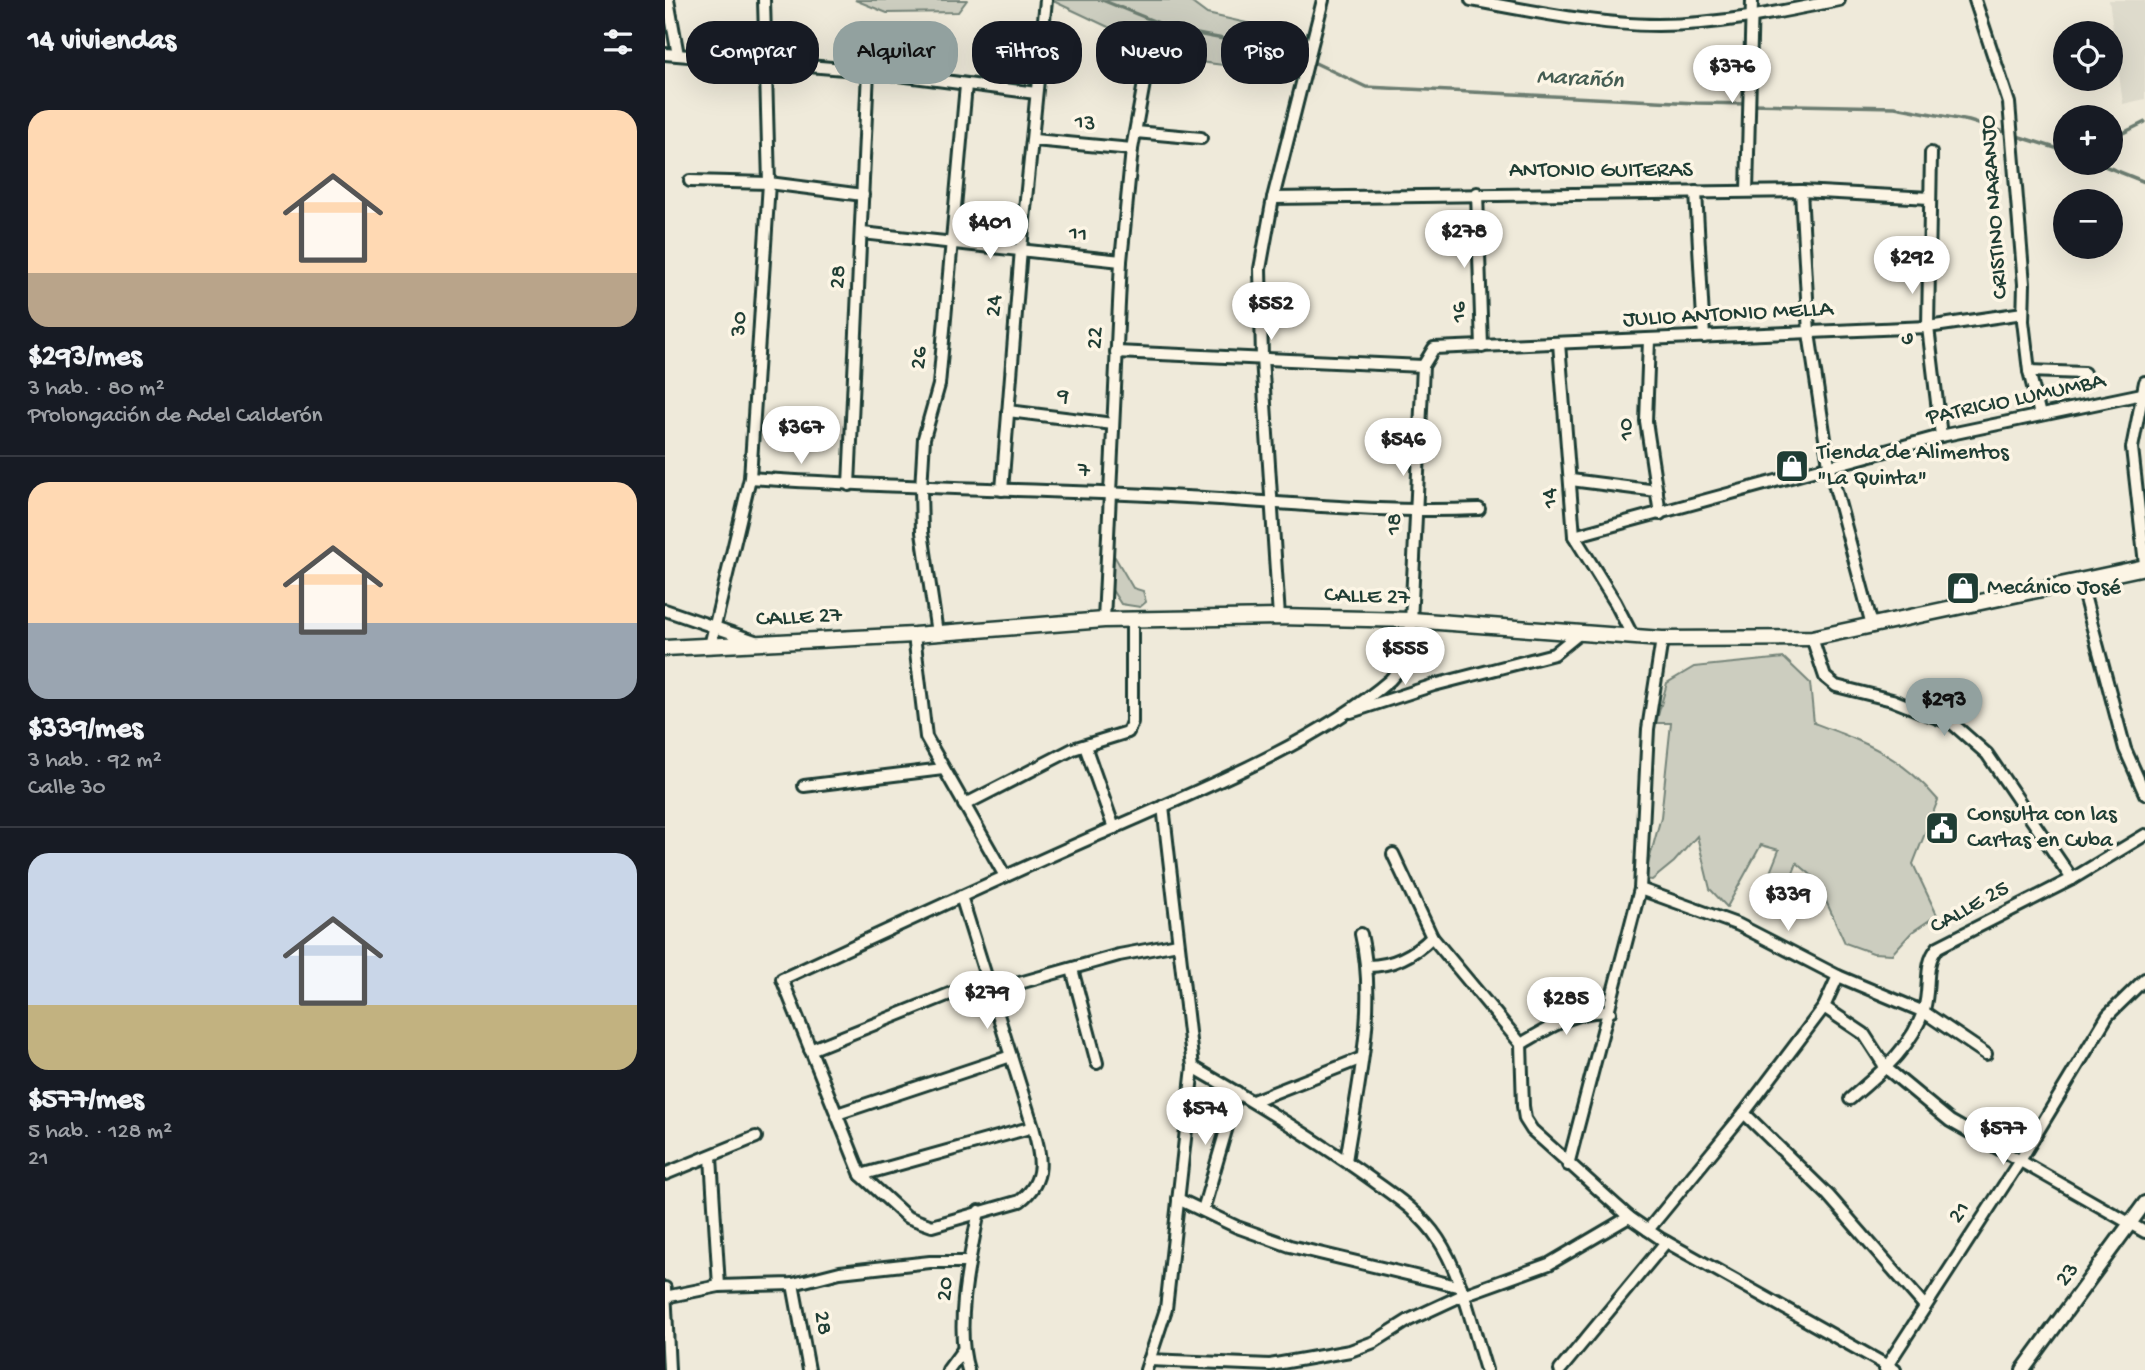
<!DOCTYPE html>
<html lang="es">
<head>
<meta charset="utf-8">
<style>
  :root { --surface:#171b24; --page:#242831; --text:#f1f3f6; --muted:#9ea1a6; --line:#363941; --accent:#92a19f }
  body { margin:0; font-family:"Gochi Hand",sans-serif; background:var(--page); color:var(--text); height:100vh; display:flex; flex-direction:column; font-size:26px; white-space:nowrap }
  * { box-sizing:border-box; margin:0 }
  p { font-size:23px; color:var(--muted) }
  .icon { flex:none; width:38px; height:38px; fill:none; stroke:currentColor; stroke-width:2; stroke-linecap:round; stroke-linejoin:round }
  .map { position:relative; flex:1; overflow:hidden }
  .panel { display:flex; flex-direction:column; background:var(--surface); width:665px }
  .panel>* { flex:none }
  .banner { position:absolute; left:21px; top:21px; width:665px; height:63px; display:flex; gap:14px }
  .controls { position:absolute; left:1388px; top:21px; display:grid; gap:14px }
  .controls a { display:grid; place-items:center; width:70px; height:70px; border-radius:50%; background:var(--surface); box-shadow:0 7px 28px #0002; font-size:35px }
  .price { position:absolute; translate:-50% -60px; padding:0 16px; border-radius:24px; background:#fff; color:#222; font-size:23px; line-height:46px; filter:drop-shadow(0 2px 4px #0008) }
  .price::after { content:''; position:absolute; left:50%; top:42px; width:21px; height:16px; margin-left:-10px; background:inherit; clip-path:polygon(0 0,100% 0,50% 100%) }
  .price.active { background:var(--accent); color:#111 }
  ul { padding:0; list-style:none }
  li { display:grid; align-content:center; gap:14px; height:371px; padding:0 28px }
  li+li { border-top:2px solid var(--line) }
  li span { display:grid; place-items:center; height:217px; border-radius:21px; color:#555 }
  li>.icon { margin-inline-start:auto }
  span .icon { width:126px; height:126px; fill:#fffc; stroke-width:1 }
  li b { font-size:30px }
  h2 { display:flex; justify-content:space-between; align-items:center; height:84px; padding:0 28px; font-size:30px }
  .chip { padding:0 24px; border-radius:28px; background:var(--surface); box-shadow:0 7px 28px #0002; font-size:24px; line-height:63px }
  .chip.active { background:var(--accent); color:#111 }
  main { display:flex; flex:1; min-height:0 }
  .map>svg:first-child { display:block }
  .built { fill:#dedbcc }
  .green { fill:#cccdbf; stroke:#76857a; stroke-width:2 }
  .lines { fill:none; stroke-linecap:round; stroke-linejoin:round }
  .stream { stroke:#6c7d71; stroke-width:3.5 }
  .minor-casing { stroke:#1f3d34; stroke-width:16 }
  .tertiary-casing { stroke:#1f3d34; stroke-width:18 }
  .secondary-casing { stroke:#1f3d34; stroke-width:19 }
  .minor { stroke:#fcf5e5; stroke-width:10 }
  .tertiary { stroke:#fcf5e5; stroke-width:12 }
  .secondary { stroke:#fcf5e5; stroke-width:14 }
  .labels { text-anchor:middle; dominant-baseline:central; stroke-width:7; stroke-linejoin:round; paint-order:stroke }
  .street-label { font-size:23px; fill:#1f3d34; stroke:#fcf5e5 }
  .poi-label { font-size:23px; fill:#1f3d34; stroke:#fcf5e5; text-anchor:start }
  .water-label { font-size:24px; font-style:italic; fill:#455d53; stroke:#fcf5e5 }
</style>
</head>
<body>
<main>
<section class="panel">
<h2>14 viviendas<svg class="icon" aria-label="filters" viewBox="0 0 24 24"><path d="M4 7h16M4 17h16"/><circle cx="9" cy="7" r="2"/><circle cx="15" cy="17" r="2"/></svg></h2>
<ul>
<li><span style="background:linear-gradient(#ffd9b3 75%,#b9a48a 0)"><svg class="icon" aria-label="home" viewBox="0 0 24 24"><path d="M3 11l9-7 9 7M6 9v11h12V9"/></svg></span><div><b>$293/mes</b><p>3 hab. · 80 m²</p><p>Prolongación de Adel Calderón</p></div></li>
<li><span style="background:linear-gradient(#ffd9b3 65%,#9aa5b1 0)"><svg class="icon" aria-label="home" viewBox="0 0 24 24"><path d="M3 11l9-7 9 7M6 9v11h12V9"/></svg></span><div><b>$339/mes</b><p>3 hab. · 92 m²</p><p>Calle 30</p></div></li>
<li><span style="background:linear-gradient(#c9d6e8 70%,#c2b280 0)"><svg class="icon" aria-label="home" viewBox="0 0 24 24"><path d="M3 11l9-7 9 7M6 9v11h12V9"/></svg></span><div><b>$577/mes</b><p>5 hab. · 128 m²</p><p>21</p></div></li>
</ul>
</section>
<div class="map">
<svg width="1480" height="1370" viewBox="0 0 1480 1370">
  <rect width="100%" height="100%" fill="#efeada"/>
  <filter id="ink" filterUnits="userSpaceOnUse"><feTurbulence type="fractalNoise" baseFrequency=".0143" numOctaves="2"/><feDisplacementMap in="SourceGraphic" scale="14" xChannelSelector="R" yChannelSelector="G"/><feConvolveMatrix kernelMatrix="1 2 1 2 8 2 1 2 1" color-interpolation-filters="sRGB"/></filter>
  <g filter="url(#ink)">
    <polygon class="built" points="1444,0 1480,0 1480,99 1458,104"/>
    <g class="green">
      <polygon points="190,0 302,0 293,12 222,13"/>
      <polygon points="386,0 523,0 542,14 626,33 613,72 511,59"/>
      <polygon points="446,556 450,557 468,588 478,591 481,602 475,607 456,604 447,590"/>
      <path d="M1119,658L1145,683L1149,723C1202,743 1235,755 1273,800L1248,864L1272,915L1247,932L1227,954L1208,953L1180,943L1151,879L1132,863L1119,895L1104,907L1096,895L1114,850L1096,845L1062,907L1045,889L1032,836L1009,862L987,880L979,879L996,817L1006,723H991L1002,683L1029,667Z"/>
    </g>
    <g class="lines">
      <g class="stream">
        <polyline points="437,0 511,30 627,52 701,87 1032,103 1230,107 1304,121 1400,151"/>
        <polyline points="1446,139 1480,122"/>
        <polyline points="1432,163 1480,182"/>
      </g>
      <g class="minor-casing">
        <g id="minor">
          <polyline points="3,0 13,55"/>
          <path d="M806,0C864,11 934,25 993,25C1053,25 1116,12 1174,0"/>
          <polyline points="1310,0 1344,103 1359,284 1358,321 1364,371 1375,415"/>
          <polyline points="0,54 203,71 371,93"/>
          <polyline points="471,132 536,138"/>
          <polyline points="369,140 467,149"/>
          <polyline points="1266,153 1263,327 1276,436"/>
          <polyline points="25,181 104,183 198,195"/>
          <polyline points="1082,191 1087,0"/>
          <polyline points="1136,191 1144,333 1164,465 1207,625"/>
          <polyline points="1031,192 1039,337"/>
          <polyline points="812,193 817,347"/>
          <polyline points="608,198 1136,191 1265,198"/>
          <polyline points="197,233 456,261"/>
          <polyline points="984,340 981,421 995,514"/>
          <polyline points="894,343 909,536 950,602 967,635"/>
          <polyline points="451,352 758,366"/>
          <polyline points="1364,371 1419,373"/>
          <polyline points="1480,382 1467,448 1480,564"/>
          <polyline points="343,411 448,424"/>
          <path d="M85,478C224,488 363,489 503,496C606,501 711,514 814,509"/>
          <polyline points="906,480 992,491"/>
          <polyline points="184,485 203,71"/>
          <polyline points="337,490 356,249 381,0"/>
          <polyline points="909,536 1276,436 1477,394"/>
          <polyline points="1415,580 1460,749 1480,794"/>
          <polyline points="0,610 90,641"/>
          <polyline points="614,617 597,358 595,269 608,198 658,0"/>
          <polyline points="439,620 456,261 467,149 483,61"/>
          <polyline points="272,633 257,532 256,489 259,438 274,385 301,85"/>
          <polyline points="249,635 261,737 340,876"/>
          <polyline points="1147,638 1160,677 1171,686 1227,700 1288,724 1322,754 1407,879"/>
          <polyline points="45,646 85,478 104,183 99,0"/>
          <polyline points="686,712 769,685 889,654 916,632"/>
          <polyline points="420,746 449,828"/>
          <polyline points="139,786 278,769"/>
          <polyline points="299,805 408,749 463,732 467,722 467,619"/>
          <polyline points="728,854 767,937 856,1044 858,1106 860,1119 867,1130 964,1217 996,1239 1230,1370"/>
          <polyline points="975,889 1074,925 1173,976 1259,1012 1321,1054"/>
          <path d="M296,896L368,1127C376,1157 382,1180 355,1201L267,1226L242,1217L196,1175L117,979C223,930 328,881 435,834C525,794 651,744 725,680C735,670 742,657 745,644L758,366L769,348L1263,327L1358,313"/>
          <path d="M703,966C729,966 749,955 767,937"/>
          <polyline points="407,969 432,1063"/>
          <polyline points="326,991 454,955 513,944"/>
          <polyline points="1159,1007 1199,1034 1221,1068 1285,1121 1480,1232"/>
          <path d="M856,1044C882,1029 913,1008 945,1012"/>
          <polyline points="145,1050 322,979"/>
          <path d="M528,1067C589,1102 649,1138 706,1179C730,1196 757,1214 773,1239C797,1275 808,1329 821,1370"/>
          <path d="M1185,1099C1215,1073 1247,1048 1259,1009C1266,988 1258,964 1273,947L1407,879L1480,835"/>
          <polyline points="588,1101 697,1058"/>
          <polyline points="1079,1113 1163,1195 1259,1305"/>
          <polyline points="172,1114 346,1056"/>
          <polyline points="46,1157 54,1286"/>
          <path d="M681,1161C692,1088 713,1007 696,934"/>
          <polyline points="903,1165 975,889 983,729 997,639"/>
          <polyline points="0,1174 91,1137"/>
          <polyline points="196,1175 368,1127"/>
          <polyline points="513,1199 572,1227 625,1246 796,1287"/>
          <polyline points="538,1210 572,1092"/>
          <polyline points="983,1230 1079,1113 1159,1007 1173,976"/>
          <polyline points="128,1284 144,1370"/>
          <polyline points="0,1288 4,1370"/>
          <polyline points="0,1297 54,1286 128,1284 175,1272 265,1262 304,1262"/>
          <polyline points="484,1360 605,1365 685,1351 709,1342 744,1320 798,1295 884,1264 964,1217"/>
          <polyline points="1220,1369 1356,1159 1443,1015 1480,979"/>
          <polyline points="283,1370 297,1351"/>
          <path d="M303,1370C289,1325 305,1257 314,1211"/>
          <polyline points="481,1370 501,1309 528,1067 498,806"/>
          <polyline points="895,1370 1001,1242"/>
        </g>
      </g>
      <g class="tertiary-casing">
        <polyline id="tertiary" points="1358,1370 1480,1203"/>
      </g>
      <g class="secondary-casing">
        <polyline id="secondary" points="0,648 249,635 439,620 614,617 747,620 997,639 1147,638 1480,567"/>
      </g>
      <use href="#minor" class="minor"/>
      <use href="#tertiary" class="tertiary"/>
      <use href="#secondary" class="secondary"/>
    </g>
  </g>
  <defs>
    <g id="shop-square" transform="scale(1.75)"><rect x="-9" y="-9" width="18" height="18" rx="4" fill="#1f3d34" stroke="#fcf5e5"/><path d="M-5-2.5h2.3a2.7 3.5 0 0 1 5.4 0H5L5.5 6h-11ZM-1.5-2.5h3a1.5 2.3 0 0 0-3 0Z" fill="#fff"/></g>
    <g id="civic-square" transform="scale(1.75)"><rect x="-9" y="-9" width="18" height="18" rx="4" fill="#1f3d34" stroke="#fcf5e5"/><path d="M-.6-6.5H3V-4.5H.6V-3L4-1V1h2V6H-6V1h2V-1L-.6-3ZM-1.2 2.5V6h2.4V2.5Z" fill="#fff"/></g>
  </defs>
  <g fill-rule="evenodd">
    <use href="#shop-square" x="1127" y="466"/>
    <use href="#shop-square" x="1298" y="588"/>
    <use href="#civic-square" x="1277" y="828"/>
  </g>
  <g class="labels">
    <g class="street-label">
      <text transform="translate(420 124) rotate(6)">13</text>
      <text x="936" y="171">ANTONIO GUITERAS</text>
      <text transform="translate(1330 207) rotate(-94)">CRISTINO NARANJO</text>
      <text transform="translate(413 235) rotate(7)">11</text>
      <text transform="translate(174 277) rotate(-87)">28</text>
      <text transform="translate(330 306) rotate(-86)">24</text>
      <text transform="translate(795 312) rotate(-92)">16</text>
      <text transform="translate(1063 315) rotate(-3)">JULIO ANTONIO MELLA</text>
      <text transform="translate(75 324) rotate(-86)">30</text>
      <text transform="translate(431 338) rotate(-87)">22</text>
      <text transform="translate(1243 339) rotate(-95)">6</text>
      <text transform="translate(255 358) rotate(-85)">26</text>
      <text transform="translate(398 397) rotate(7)">9</text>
      <text transform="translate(1351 400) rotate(-12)">PATRICIO LUMUMBA</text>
      <text transform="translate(962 429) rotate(-95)">10</text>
      <text transform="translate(419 471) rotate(2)">7</text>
      <text transform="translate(886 498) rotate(-94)">14</text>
      <text transform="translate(730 524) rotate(-87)">18</text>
      <text transform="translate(702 597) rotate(2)">CALLE 27</text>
      <text transform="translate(134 618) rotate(-3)">CALLE 27</text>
      <text transform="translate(1305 908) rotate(-29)">CALLE 25</text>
      <text transform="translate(1295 1213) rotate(-56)">21</text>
      <text transform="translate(1403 1275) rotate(-54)">23</text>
      <text transform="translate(281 1289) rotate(-86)">20</text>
      <text transform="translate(157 1323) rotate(80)">28</text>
    </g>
    <g class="poi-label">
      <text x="1152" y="453">Tienda de Alimentos<tspan x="1152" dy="26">"La Quinta"</tspan></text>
      <text x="1322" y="588">Mecánico José</text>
      <text x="1302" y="815">Consulta con las<tspan x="1302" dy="26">Cartas en Cuba</tspan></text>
    </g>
    <g class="water-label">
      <text transform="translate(915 80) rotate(3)">Marañón</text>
    </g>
  </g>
</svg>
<div class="controls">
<a><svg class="icon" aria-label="locate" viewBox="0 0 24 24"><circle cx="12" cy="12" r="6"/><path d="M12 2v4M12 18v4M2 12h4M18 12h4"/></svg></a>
<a>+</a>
<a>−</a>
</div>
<b class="price" style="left:1067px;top:105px">$376</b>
<b class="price" style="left:325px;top:261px">$401</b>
<b class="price" style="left:799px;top:270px">$278</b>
<b class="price" style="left:1247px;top:296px">$292</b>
<b class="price" style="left:606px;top:342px">$552</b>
<b class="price" style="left:136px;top:466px">$367</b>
<b class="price" style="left:738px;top:478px">$546</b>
<b class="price" style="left:740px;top:687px">$555</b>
<b class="price active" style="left:1279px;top:738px">$293</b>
<b class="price" style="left:1123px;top:933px">$339</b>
<b class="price" style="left:322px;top:1031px">$279</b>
<b class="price" style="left:901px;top:1037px">$285</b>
<b class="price" style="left:540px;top:1147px">$574</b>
<b class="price" style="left:1338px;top:1167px">$577</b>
<div class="banner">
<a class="chip">Comprar</a>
<a class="chip active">Alquilar</a>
<a class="chip">Filtros</a>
<a class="chip">Nuevo</a>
<a class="chip">Piso</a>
</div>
</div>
</main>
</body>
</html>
